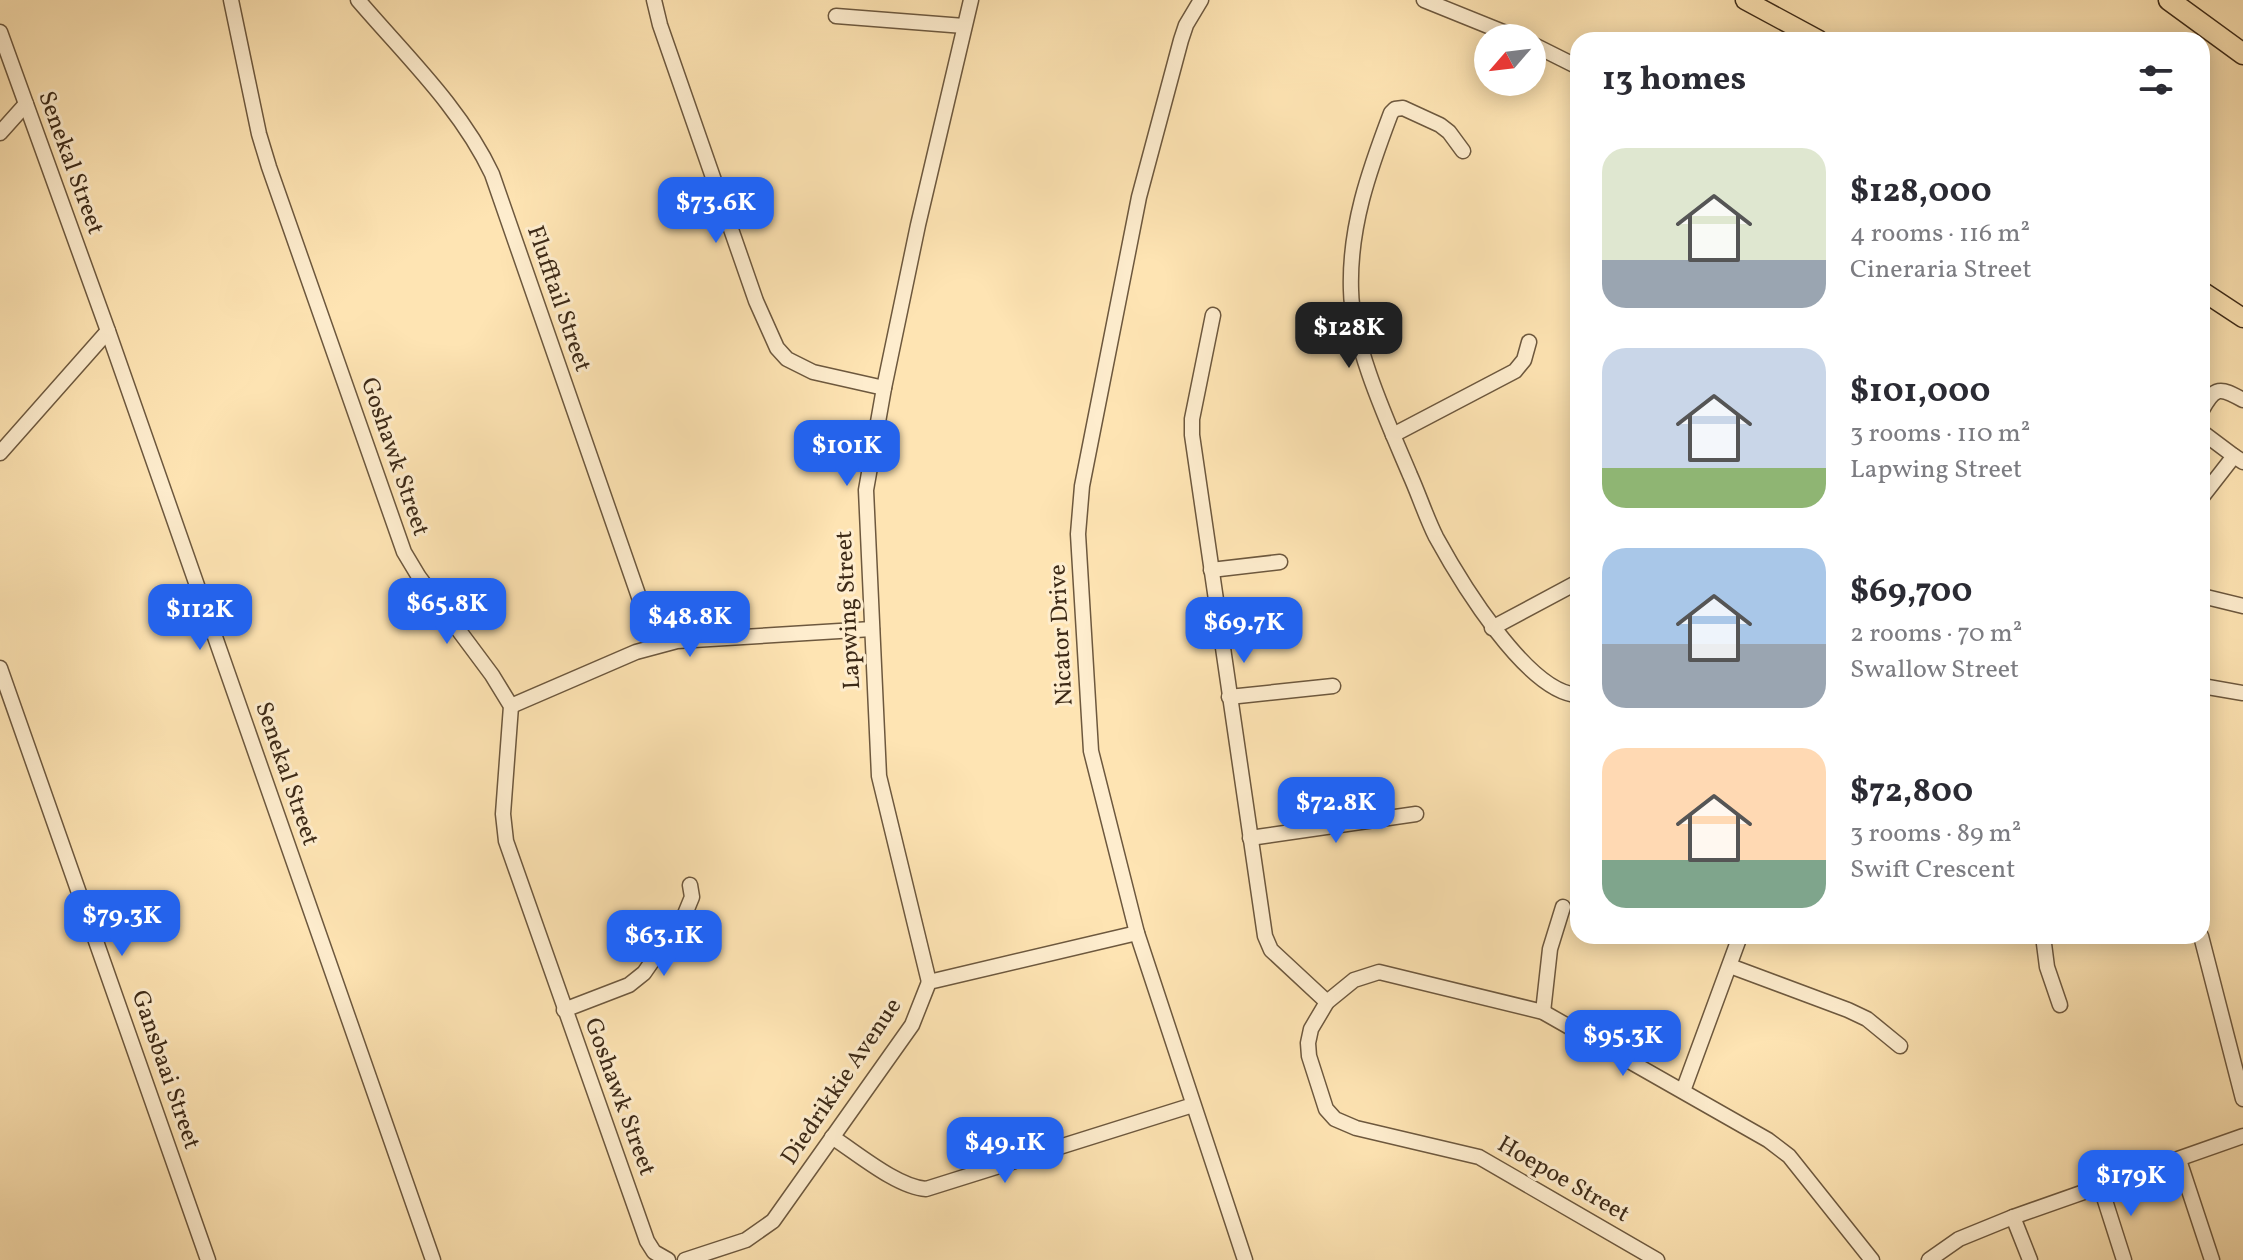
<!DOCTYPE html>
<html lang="en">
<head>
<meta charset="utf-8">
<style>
  :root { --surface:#fff; --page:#f2f2f3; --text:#2b2b33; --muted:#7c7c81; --accent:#2563eb }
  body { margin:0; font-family:Vollkorn,serif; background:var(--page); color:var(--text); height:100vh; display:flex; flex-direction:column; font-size:30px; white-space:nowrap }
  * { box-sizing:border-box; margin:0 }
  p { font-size:26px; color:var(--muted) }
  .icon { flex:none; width:44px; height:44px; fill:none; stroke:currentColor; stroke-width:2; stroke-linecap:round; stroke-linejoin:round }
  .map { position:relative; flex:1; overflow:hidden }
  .panel { position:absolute; left:1570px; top:32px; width:640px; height:912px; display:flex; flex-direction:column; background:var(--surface); border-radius:24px; box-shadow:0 4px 20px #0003 }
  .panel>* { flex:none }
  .needle { width:52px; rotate:242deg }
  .tools { position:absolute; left:1474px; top:24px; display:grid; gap:16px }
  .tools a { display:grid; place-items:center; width:72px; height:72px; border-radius:50%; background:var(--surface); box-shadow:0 4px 20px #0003; font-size:40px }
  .price { position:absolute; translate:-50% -68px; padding:0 18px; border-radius:16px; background:var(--accent); color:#fff; font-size:26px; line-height:52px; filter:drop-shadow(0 2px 4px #0008) }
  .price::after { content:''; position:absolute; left:50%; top:48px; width:24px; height:18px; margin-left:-12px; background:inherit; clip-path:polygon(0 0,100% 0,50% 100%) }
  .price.active { background:#222; color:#fff }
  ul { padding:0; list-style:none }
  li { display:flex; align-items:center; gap:24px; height:200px; padding:0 32px }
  li span { display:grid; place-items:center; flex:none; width:224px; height:160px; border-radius:24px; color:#555 }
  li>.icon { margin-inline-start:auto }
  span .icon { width:96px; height:96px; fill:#fffc; stroke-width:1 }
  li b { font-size:34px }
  h2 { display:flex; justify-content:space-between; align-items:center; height:96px; padding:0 32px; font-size:34px }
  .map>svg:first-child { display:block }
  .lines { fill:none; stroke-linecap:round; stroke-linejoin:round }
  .minor-casing { stroke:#6d583e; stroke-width:17 }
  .major-casing { stroke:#3d2a17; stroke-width:21 }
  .highway-casing { stroke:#3d2a17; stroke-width:23 }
  .minor { stroke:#feedce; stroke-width:14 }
  .major { stroke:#fee4b3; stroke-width:18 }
  .highway { stroke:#fee4b3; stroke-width:20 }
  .labels { text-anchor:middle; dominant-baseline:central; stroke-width:6; stroke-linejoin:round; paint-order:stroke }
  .street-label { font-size:24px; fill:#3d2a17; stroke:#feedce }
</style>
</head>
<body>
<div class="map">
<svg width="2243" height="1260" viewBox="0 0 2243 1260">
  <rect width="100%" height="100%" fill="#fee4b3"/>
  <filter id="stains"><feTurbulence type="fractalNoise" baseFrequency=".0025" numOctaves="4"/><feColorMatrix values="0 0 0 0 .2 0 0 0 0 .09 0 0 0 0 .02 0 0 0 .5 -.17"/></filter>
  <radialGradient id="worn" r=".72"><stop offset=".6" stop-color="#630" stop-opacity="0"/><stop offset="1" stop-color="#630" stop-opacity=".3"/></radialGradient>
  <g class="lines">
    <g class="minor-casing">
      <g id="minor">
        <polyline points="231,0 259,134 269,167 404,552 419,577 492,675 511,706 503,814 506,841 647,1241 654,1252 668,1260"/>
        <path d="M358,0C405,55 461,108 492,174L656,646"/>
        <polyline points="654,0 660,25 756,301 777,348 787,359 813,372 884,388"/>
        <polyline points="1201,0 1186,25 1181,40 1139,197 1082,486 1078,534 1091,751 1137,933 1245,1260"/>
        <polyline points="1424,0 1518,38"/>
        <polyline points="836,16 964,26"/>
        <polyline points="0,32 108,331 433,1260"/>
        <polyline points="1532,44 1578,67"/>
        <polyline points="0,133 26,104"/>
        <path d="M1463,151L1449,132L1440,125L1403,108L1395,109L1391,113C1369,171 1349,227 1351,290C1352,345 1388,423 1410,475C1419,495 1426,517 1436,537C1459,579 1527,693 1578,695"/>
        <polyline points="1213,315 1192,419 1192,435 1265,936 1271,950 1327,1002"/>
        <path d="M2202,410C2215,386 2220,387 2243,400"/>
        <polyline points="2202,432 2234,456"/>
        <polyline points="1393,435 1515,371 1524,360 1529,342"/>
        <polyline points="0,453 108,331"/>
        <polyline points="2202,497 2234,456 2243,462"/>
        <polyline points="1211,570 1280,562"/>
        <polyline points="2202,596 2243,606"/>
        <polyline points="1492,628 1578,582"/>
        <polyline points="0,668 208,1260"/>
        <polyline points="2202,686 2243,693"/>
        <polyline points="1229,697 1333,686"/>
        <polyline points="511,706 636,652 677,641 872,629"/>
        <polyline points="1250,838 1416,814"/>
        <polyline points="2043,936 2047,967 2060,1005"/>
        <polyline points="2201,936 2243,1099"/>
        <polyline points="1730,966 1848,1010 1867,1019 1900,1046"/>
        <polyline points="929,982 879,776 866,490 884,388 918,225 971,0"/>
        <polyline points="564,1010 629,985 644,973 685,914 692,897 690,885"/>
        <polyline points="1543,1012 1550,949 1563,907"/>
        <polyline points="1683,1091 1740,936"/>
        <path d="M832,1137C857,1153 897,1187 926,1189L1193,1105"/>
        <polyline points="2179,1160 2212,1260"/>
        <polyline points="2101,1188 2124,1260"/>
        <polyline points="2013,1217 2030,1260"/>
        <polyline points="685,1260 746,1240 773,1221 912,1025 929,982 1137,933"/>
        <polyline points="1657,1260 1479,1157 1356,1128 1335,1119 1326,1109 1309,1056 1308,1043 1311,1029 1327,1002 1354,980 1379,972 1543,1012 1768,1140 1789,1156 1872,1260"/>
        <polyline points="1929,1260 1959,1239 2013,1217 2243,1136"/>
      </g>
    </g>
    <g class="major-casing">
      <g id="major">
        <polyline points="1745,0 1819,40"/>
        <polyline points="2202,291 2243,318"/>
      </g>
    </g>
    <g class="highway-casing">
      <polyline id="highway" points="2169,0 2243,54"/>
    </g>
    <use href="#minor" class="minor"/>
    <use href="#major" class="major"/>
    <use href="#highway" class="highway"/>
  </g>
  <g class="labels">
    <g class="street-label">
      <text transform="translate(70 163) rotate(70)">Senekal Street</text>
      <text transform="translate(558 299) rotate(71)">Flufftail Street</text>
      <text transform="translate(394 457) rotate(71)">Goshawk Street</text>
      <text transform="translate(849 610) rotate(-93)">Lapwing Street</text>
      <text transform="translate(1062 635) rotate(-93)">Nicator Drive</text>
      <text transform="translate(286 774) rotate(71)">Senekal Street</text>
      <text transform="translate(165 1070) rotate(71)">Gansbaai Street</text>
      <text transform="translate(842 1082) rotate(-56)">Diedrikkie Avenue</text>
      <text transform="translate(619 1097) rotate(70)">Goshawk Street</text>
      <text transform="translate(1563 1180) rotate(30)">Hoepoe Street</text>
    </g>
  </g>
  <rect width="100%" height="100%" filter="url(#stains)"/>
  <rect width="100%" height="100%" fill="url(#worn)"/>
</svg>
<div class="tools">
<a><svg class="needle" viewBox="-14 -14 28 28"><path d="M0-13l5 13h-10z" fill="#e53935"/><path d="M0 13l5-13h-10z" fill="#7c7c81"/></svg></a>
</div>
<b class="price" style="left:716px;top:245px">$73.6K</b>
<b class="price active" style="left:1349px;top:370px">$128K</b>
<b class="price" style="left:847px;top:488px">$101K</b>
<b class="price" style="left:447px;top:646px">$65.8K</b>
<b class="price" style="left:200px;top:652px">$112K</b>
<b class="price" style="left:690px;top:659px">$48.8K</b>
<b class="price" style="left:1244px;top:665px">$69.7K</b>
<b class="price" style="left:1336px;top:845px">$72.8K</b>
<b class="price" style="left:122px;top:958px">$79.3K</b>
<b class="price" style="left:664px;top:978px">$63.1K</b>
<b class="price" style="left:1623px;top:1078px">$95.3K</b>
<b class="price" style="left:1005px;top:1185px">$49.1K</b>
<b class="price" style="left:2131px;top:1218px">$179K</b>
<section class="panel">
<h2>13 homes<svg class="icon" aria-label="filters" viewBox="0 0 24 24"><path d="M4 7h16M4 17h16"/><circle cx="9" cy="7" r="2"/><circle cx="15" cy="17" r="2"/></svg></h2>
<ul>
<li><span style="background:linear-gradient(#dfe7d0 70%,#9aa5b1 0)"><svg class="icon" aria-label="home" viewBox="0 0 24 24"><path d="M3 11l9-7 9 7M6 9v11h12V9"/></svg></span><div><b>$128,000</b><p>4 rooms · 116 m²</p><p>Cineraria Street</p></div></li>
<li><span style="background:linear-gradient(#c9d6e8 75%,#8fb573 0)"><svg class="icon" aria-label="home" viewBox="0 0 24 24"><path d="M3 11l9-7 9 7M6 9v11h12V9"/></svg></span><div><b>$101,000</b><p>3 rooms · 110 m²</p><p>Lapwing Street</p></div></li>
<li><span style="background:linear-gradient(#a9c7e8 60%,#9aa5b1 0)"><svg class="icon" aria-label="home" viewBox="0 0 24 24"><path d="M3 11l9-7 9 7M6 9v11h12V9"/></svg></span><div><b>$69,700</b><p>2 rooms · 70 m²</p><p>Swallow Street</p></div></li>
<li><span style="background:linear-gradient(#ffd9b3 70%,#7fa58c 0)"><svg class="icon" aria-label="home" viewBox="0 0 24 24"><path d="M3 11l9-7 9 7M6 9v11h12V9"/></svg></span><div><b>$72,800</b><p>3 rooms · 89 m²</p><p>Swift Crescent</p></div></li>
</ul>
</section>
</div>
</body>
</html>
